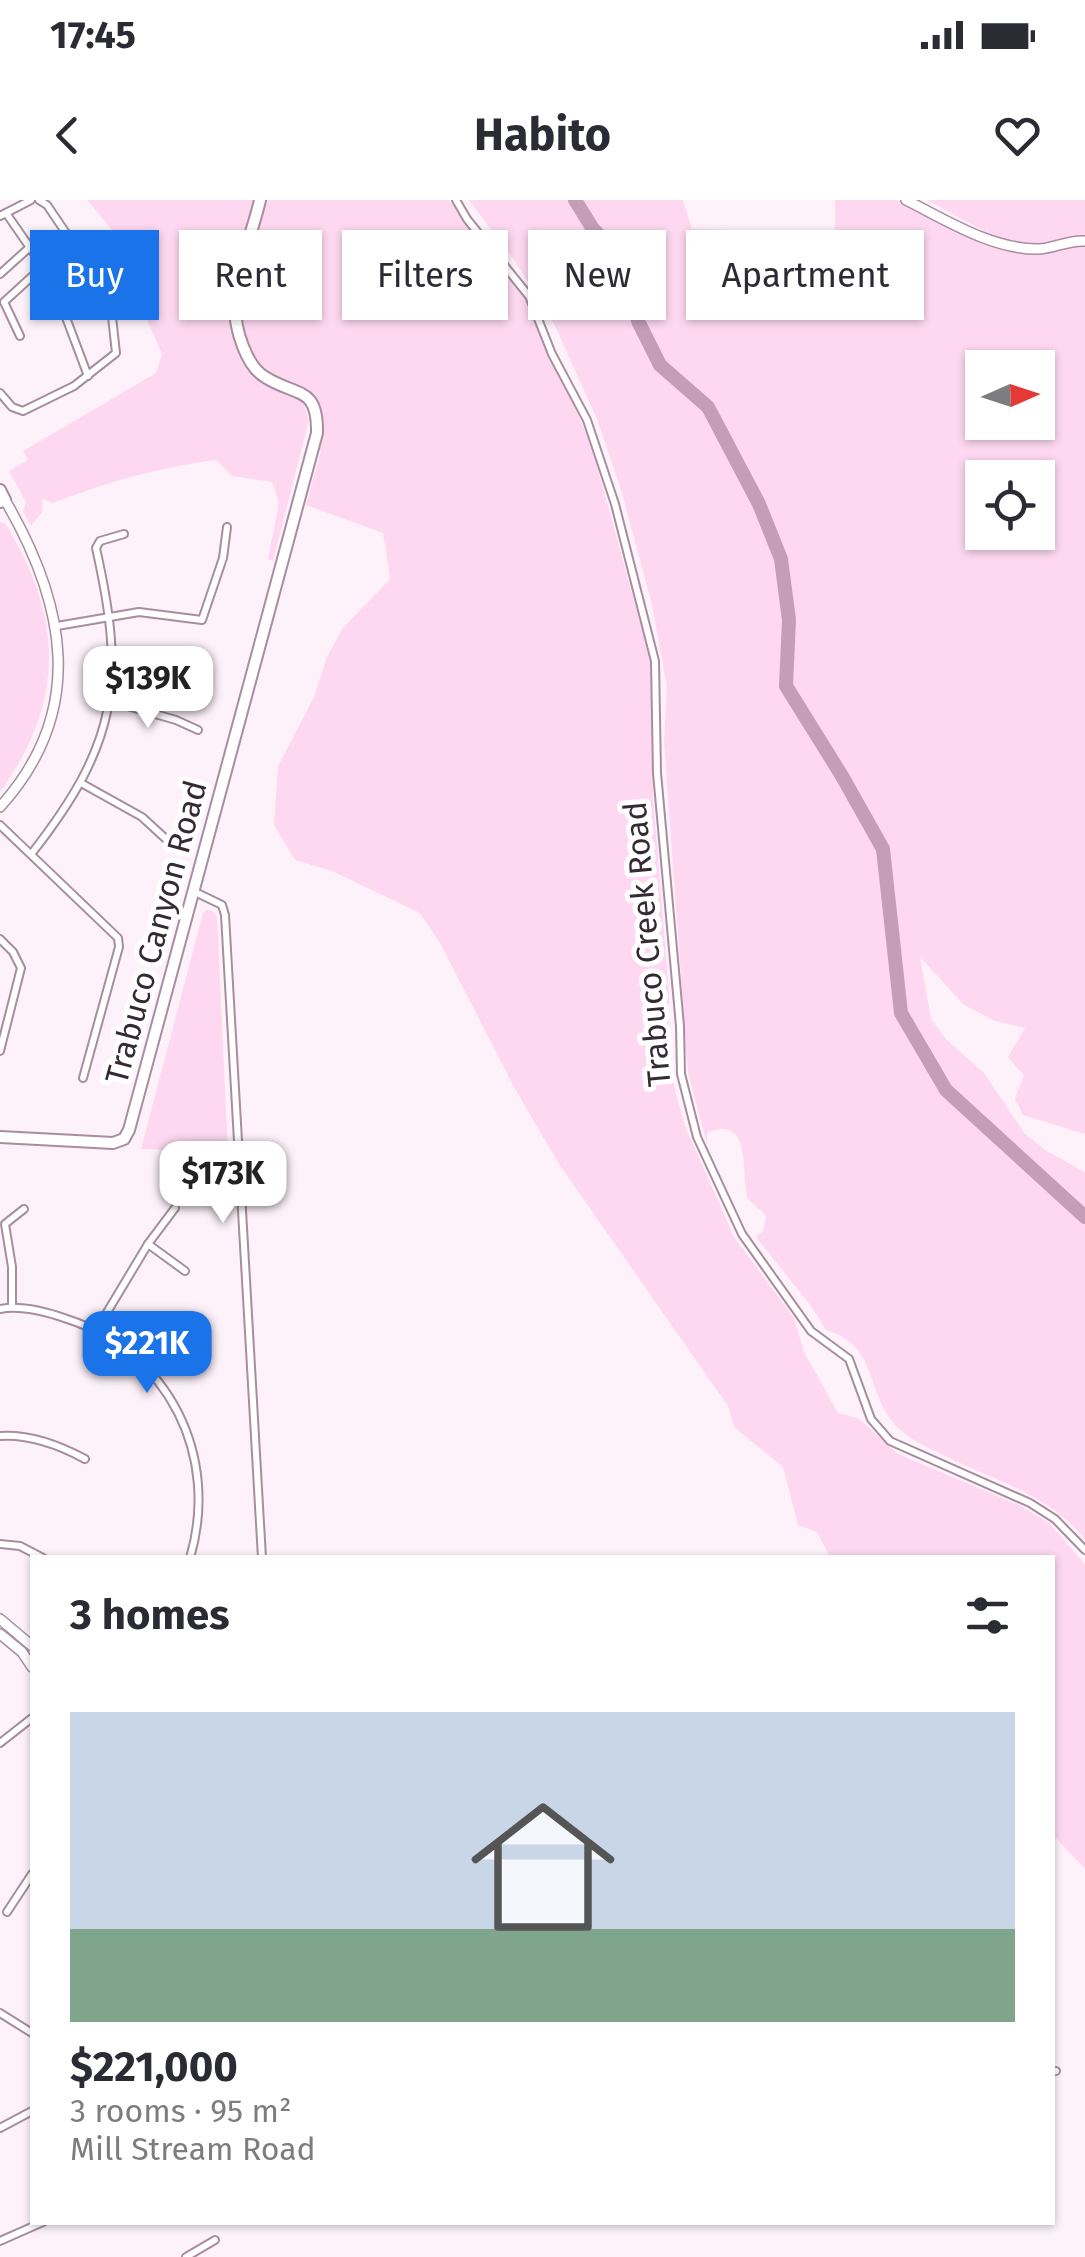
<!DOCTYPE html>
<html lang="en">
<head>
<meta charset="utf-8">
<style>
  :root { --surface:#fff; --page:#f7f7f7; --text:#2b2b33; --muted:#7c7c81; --accent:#1a73e8 }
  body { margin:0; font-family:"Fira Sans",sans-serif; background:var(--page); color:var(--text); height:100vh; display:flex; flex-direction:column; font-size:38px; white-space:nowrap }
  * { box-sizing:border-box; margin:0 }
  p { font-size:32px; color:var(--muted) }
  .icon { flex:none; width:55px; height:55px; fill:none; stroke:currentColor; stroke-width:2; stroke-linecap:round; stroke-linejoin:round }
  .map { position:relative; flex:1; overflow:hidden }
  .drawer { position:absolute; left:30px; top:1355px; width:1025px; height:670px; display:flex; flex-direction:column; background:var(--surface); border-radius:0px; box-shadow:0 2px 8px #0004 }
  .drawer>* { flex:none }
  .banner { position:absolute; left:30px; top:30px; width:1025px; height:90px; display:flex; gap:20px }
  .needle { width:65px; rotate:87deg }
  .buttons { position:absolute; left:965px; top:150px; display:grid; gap:20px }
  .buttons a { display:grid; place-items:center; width:90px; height:90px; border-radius:0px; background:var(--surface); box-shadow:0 2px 8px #0004; font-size:50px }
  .price { position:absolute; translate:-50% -85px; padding:0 22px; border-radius:20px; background:#fff; color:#222; font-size:32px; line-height:65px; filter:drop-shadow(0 2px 5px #0008) }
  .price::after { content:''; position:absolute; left:50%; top:60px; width:30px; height:22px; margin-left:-15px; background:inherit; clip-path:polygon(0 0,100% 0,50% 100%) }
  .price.current { background:var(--accent); color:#fff }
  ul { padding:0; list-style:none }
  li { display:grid; align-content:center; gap:20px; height:530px; padding:0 40px }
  li span { display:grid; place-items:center; height:310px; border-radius:0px; color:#555 }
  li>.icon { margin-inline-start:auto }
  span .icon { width:180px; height:180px; fill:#fffc; stroke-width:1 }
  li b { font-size:42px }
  h2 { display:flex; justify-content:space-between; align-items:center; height:120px; padding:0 40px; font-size:42px }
  .pill { padding:0 35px; border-radius:0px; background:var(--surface); box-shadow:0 2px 8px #0004; font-size:35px; line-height:90px }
  .pill.current { background:var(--accent); color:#fff }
  .status { display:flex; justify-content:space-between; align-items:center; height:70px; padding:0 50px; background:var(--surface); direction:ltr }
  .status svg { height:28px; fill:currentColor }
  header { display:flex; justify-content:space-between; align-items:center; height:130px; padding:0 40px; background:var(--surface); font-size:45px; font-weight:700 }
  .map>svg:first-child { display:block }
  .green { fill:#fdd8f0; fill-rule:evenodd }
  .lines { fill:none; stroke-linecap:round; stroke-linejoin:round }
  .river { stroke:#c59db7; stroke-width:14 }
  .minor-casing { stroke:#a88d9e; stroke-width:10 }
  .tertiary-casing { stroke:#a88d9e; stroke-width:12 }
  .secondary-casing { stroke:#a88d9e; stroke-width:14 }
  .minor { stroke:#fff; stroke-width:6 }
  .tertiary { stroke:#fff; stroke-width:9 }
  .secondary { stroke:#fff; stroke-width:10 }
  .labels { text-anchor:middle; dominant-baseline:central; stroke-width:10; stroke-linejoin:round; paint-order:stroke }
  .street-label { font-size:32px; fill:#352a31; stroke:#fff }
</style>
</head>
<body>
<div class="status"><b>17:45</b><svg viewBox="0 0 49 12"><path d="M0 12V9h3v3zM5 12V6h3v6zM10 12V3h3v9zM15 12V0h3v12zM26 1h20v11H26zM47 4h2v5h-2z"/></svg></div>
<header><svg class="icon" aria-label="back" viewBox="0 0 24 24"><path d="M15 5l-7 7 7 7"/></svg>Habito<svg class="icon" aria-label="heart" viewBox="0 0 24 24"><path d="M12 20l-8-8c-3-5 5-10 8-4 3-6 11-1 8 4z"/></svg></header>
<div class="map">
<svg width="1085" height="2057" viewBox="0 0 1085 2057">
  <rect width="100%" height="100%" fill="#fef2fa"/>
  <g class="green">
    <path d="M87,0H255L228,106L244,158L254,178L303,201L309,220L273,361L268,359L279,303L272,282L232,276L216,260C159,267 107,282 53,303L43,299L42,312L31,326L23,312L26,302L9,271L28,260L23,251L156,173L162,154L148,122L143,87V55L111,29Z"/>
    <path d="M264,0H449L470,30L524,94L591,244L652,466L653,597L669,792L670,867L676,894L685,926L734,1037L794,1118L804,1152L838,1213L858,1218L898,1254L1021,1306L1049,1323L1085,1364V1669L1053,1635L1052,1358L830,1357L817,1332L798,1325L783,1267L734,1227L728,1206L559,964L514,887L440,743L420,713L332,671L295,660L274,625L278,566L314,497L327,457L342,429L390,379L383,333L306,305L321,251L317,248C324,221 324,194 294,184C284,181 273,179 265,172C249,159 240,127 239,107C237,83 258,27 264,0Z"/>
    <path d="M469,0H683L692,29L835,33V0H896L996,47L1042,53L1085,45V934L1023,915L1015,899C1025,866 1030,885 1008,857L1025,828L995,821L964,805L920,757L931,819L946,839L984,873L1025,934L1045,950L1085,972V1339C1048,1294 998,1282 947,1257C931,1249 914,1242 900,1230C864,1196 880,1145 826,1130L811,1106L756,1037L763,1031L766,1017C762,1010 754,1006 749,1000C739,984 756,911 707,933V944L688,873L664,542L667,487L652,405L622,293L597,219L554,124L514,60ZM982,168H1038V222H982ZM982,278H1038V332H982Z"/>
    <path d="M927,0H1085V36C1068,36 1054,44 1038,44C998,44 961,18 927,0Z"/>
    <path d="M0,322L5,323C63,418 66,500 0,592Z"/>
    <polygon points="207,710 213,711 217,717 228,951 141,949 203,713"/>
  </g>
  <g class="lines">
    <polyline class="river" points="575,0 593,29 627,63 638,121 660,165 708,207 759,304 781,359 789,420 786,486 842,576 883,649 901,813 946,890 1085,1017"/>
    <g class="minor-casing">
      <g id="minor">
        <polyline points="456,0 467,19 529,96 552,154 587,220 615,304 655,461 657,573 680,826 681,874 697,937 742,1034 811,1131 849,1159 871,1219 890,1241 1030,1303 1055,1319 1085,1350"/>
        <polyline points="6,13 40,62 39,70 4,102 20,136"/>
        <polyline points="0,16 31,0"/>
        <polyline points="0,74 30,47"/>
        <polyline points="62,107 88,176"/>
        <polyline points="0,193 12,207 23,211 74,186 116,153 110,99 98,67 66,33 47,5 39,0"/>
        <polyline points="57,426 139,412 202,420 223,358 227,327"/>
        <polyline points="110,501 176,520 198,530"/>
        <polyline points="81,583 142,617 167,640"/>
        <polyline points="0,625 118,738 119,747 83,878"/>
        <path d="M32,653C118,543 126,482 96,348L100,341L124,334"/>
        <polyline points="193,691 222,705 225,715 262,1358"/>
        <polyline points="0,739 13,752 21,768 0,851"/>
        <polyline points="148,1044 185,1071"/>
        <polyline points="12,1107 12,1067 5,1024 24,1009"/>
        <path d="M0,1109C21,1105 47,1112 67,1119C169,1152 220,1256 190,1358"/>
        <polyline points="97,1129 148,1044 175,1008"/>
        <path d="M0,1236C30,1234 59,1245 85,1259"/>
        <polyline points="0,1344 20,1346 43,1358"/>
        <polyline points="0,1543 32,1518"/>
        <polyline points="7,1712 32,1674"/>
        <polyline points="0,1813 32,1833"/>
        <polyline points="1052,1872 1056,1871"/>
        <polyline points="0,1928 32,1911"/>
        <polyline points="0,2041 43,2022"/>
        <polyline points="186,2057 215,2040"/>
      </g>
    </g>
    <g class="tertiary-casing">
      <g id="tertiary">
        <path d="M906,0C946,20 993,50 1039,49C1055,48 1068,40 1085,41"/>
        <path d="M0,607C88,510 65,403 5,300"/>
        <polyline points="0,1419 32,1446"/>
        <polyline points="0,1434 22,1452 32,1467"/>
      </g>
    </g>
    <g class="secondary-casing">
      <g id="secondary">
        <polyline points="0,290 5,300 0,302"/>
        <path d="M0,937L113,943L124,939L129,930L317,233C318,185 296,197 265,177C246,166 235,129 235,107C234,75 253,32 260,0"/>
      </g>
    </g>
    <use href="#minor" class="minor"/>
    <use href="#tertiary" class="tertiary"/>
    <use href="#secondary" class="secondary"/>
  </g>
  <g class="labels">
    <g class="street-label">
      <text transform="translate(156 732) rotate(-75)">Trabuco Canyon Road</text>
      <text transform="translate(647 744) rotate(-95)">Trabuco Creek Road</text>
    </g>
  </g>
</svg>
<div class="buttons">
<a><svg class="needle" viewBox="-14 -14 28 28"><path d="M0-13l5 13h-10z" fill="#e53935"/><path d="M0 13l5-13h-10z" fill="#7c7c81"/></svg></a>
<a><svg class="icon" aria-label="locate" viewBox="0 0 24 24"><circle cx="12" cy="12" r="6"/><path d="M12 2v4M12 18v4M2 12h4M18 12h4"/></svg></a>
</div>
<b class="price" style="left:148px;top:531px">$139K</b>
<b class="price" style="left:223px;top:1026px">$173K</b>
<b class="price current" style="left:147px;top:1196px">$221K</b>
<div class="banner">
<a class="pill current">Buy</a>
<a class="pill">Rent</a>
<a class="pill">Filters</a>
<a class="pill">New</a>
<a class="pill">Apartment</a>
</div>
<section class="drawer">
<h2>3 homes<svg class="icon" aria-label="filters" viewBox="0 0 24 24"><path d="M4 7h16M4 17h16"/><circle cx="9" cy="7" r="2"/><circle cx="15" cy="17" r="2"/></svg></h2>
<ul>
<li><span style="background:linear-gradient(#c9d6e8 70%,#7fa58c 0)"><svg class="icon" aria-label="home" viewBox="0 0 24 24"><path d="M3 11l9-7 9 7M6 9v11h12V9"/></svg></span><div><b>$221,000</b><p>3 rooms · 95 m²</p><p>Mill Stream Road</p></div></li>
</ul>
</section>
</div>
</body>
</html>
